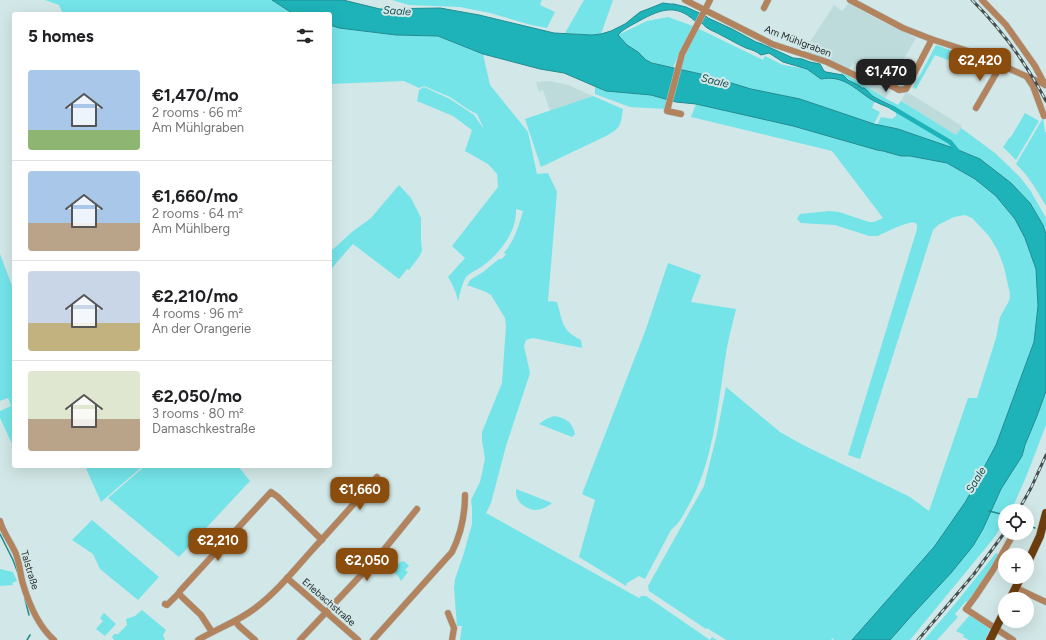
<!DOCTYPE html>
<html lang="en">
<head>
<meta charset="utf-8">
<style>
  :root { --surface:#fff; --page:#f6f6f6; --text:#202124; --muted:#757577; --line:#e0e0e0; --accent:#8a4d0e }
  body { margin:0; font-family:Figtree,sans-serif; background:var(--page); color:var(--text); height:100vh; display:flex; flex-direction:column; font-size:15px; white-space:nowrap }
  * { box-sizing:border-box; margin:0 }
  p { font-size:13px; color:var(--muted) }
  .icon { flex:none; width:22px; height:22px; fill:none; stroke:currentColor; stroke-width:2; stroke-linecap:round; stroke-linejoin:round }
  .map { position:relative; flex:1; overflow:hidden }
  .side { position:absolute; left:12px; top:12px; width:320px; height:456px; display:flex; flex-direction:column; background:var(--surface); border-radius:4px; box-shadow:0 4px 16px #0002 }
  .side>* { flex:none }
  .controls { position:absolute; left:998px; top:504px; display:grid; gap:8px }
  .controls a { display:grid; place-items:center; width:36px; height:36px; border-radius:50%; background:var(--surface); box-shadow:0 4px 16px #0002; font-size:20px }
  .price { position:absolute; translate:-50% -34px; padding:0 9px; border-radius:8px; background:var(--accent); color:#fff; font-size:13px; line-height:26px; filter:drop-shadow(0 1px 2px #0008) }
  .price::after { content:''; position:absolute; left:50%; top:24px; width:12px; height:9px; margin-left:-6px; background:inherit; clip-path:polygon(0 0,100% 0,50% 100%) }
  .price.current { background:#222; color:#fff }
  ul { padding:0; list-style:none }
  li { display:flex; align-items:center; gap:12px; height:100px; padding:0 16px }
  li+li { border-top:1px solid var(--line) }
  li span { display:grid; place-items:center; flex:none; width:112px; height:80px; border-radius:4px; color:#555 }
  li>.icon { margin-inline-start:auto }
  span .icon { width:48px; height:48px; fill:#fffc; stroke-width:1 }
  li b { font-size:17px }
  h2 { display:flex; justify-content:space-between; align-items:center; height:48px; padding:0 16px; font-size:17px }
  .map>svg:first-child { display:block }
  .built { fill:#bedbdc }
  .green { fill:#74e4e9 }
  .water { fill:#1eb3b9; stroke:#218b90 }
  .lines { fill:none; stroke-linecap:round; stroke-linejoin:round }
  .stream { stroke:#218b90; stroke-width:1.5 }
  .canal { stroke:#1eb3b9; stroke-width:4.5 }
  .minor-casing { stroke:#b0c2c2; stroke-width:7 }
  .major-casing { stroke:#b0c2c2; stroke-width:9 }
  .minor { stroke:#b3835e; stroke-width:6 }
  .major { stroke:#6e3e0f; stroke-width:8 }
  .rail-casing { stroke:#454f4f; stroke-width:3 }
  .rail { stroke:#d2e7e7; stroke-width:1.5; stroke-dasharray:4.5; stroke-linecap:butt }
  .labels { text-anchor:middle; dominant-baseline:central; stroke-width:4; stroke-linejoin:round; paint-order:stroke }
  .street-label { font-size:10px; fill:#272f2f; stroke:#d2e7e7 }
  .water-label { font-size:11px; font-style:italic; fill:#195254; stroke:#d2e7e7 }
</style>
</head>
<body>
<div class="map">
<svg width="1046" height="640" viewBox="0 0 1046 640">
  <rect width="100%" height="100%" fill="#d2e7e7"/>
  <g class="built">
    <polygon points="849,3 879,20 916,38 890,82 853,63 848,71 807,54 811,47 808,45 834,5 842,11"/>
    <polygon points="868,80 889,92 885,98 865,86"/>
    <polygon points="550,81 568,85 593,96 550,111 543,90 539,92 536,82"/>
    <polygon points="906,92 917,98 962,126 956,135 901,101"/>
  </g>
  <g class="green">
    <polygon points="45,0 272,0 292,13 296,14 63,14 59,5"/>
    <polygon points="392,0 542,0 540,5 555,12 547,28 531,25 490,13 460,7 409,5"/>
    <polygon points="584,0 613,0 601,34 592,35 565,33"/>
    <polygon points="668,17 693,26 673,67 657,64 646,60 638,52 627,45 618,35 647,21"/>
    <path d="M330,25L339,28L396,35L438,36L483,54L490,85L528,132L537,174L548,173L557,192L548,301L557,302C563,322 561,330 581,340L582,348L533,338L526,340L524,346L530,373L506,446L491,503L486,513L639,598L641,596H646L710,640L712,637L717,640H460L462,626H457L454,588L455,579L463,556L472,524V508L471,500L480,482L485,459L482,441V432L502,383L506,326L505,318L491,295L486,292L470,286H467L470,280L483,272L499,259H502L506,254L504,253C514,241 519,226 523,211L516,209C517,231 501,252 484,265C479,269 471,272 466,277C462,283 460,294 458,301C456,292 453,285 448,277L465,258L452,246L498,187L497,174L488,164L465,151L472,130L453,116L417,101L419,90L424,87L450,99L474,115L484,129L477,114L469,110L450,97L424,86L419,88L404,81L330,84Z"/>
    <path d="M697,28L763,60L765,56L783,65L807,69L821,79C845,74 856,92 875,101L872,108L880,112L874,124L800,99L751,89L705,75L680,69L683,55Z"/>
    <polygon points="936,45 984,62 979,72 935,55 916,89 913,88"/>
    <path d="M842,72L885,98L898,105L901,101L956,135L961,128L995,153L1020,177L1030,190L1046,218V234L1043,225L1030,203L1011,183L980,159L956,149L898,129L877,125L881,117L892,119L896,116V108L878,98L872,97L867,90C857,87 850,79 841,74Z"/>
    <polygon points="595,86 606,91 651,95 667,99 666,109 630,107 595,94"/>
    <path d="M593,96L623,109C620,126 622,127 606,136L541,167L525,119Z"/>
    <path d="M696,104L793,126L877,150L883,151L901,156H910L947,163L975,179L996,196L1015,219L1025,238L1037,269L1038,306L1034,342L996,445L966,501L934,547L852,640H834L833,638L831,640H726L707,628L706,629L649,591L648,586L704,486L716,438L726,387L780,432L803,445L910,497L929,511L968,398H977L996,338L1000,317L1009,301L1010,294L1004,267L998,251L989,236L972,218L965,215L954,217L938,225L933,230L860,459L848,455L917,229C917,226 918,224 915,223C910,220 884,233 878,236H869L835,225L801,223L797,219L798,217L800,214L829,211L839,212L869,222H874L883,218L832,151L691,117Z"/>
    <polygon points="1025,113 1039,121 1016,160 1003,147 1010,137 1011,137"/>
    <path d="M1043,118L1045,132H1046V206C1037,191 1029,176 1016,164Z"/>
    <polygon points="399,185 411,198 421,218 421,239 422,251 419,257 409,270 407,269 399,279 353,244 337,262 330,271 330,252 352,232 371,218"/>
    <polygon points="0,254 14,291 14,448 0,418 0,411 11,406 8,398 0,401"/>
    <path d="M668,263L701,275L691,302L736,309C732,326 727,343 725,360C717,411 713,465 686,510C682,518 678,524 671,530L645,579L639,576L627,583L626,586L579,557L595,500L582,494L646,329Z"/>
    <polygon points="1046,390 1046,425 1026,477 1011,511 1005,511 1005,521 993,539 910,640 890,640 913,614 951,573 973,546 983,529 1001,489 1022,456 1025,445 1037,416"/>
    <path d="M554,416C566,418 572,422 575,434L572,437L539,424L546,419Z"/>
    <polygon points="85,466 143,466 101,502"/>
    <polygon points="145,466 238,466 250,481 179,557 108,498"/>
    <path d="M516,489L552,503C544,509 535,513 526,507C522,505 519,502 517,498C516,495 516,492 516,489Z"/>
    <polygon points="92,520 159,577 138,600 100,569 93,554 72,540"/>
    <polygon points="996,553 999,555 994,566 969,603 966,601 955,614 958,617 937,640 924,640 955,604"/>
    <polygon points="404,561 409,566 405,570 408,572 401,581 398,576 393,572 394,568 400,562"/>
    <polygon points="0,569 13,572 17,581 12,583 13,585 0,586"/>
    <polygon points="142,610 166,630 163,635 165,640 114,640 112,637 114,634 118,634 127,625 126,619 135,616"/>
    <polygon points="104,613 116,624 105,636 96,629 103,621 100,618"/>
    <polygon points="970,615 989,626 990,629 985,640 969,640 963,637 964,635 956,631"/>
  </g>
  <path class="water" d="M272,0H343L380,9L440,8L479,15L554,33L592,35L601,34L611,31L625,24L640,12L648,9L663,3L670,4H674L686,7L706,16L708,18L732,29L756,42L762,44L793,58L802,59L810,62L820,64L824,71L826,72L843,75L848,80L858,85L862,88H864C868,90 870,95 874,97C881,101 889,104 896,108V109L894,110C886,106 876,103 869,98C853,87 842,75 821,79L807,69L783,62L769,53L761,55C756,51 752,50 746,48C737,44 729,39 721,35C714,31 706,29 702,23L699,25C678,3 663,8 639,21C632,25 623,29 618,35L627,45L638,52L646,60L652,63L705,75L751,89L800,99L874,124L898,129L956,149L980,159L1011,183L1030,203L1043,225L1046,234V391L1037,416L1025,445L1022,456L1001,489L983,529L973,546L951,573L913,614L890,640H852L934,547L966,501L996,445L1034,342L1038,306L1036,269L1025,238L1015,219L996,196L975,179L947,163L910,156H901L883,151L877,150L793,126L696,104L676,102L651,95L606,91L564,73L540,69L483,54L438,36L396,35L339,28L330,25V14H296L292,13Z"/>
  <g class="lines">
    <g class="stream">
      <polyline points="989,511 1005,515"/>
      <polyline points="1027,525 1035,528"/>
      <polyline points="0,534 13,560 19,576"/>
      <polyline points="25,599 29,615"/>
      <polyline points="27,640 30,635"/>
    </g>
    <polyline class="canal" points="891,107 950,142 959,153"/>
    <g class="minor-casing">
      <g id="minor">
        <polyline points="685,0 772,44 827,62 863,79 877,78 899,90 906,89 930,43 931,39"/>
        <polyline points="850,0 903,28 931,39 968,51 1001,65 1046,85"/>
        <polyline points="982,0 1006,25 1035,66 1045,85"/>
        <polyline points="764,8 768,0"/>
        <polyline points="1027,77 1033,86 1044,116"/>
        <polyline points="976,108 1001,65"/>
        <polyline points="681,114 667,111 682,54 710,0"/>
        <path d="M0,521C3,533 11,542 16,554C20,564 20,574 23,584C29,604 38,626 54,640"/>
        <polyline points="287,578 358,640"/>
        <polyline points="1016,588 1046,602"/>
        <polyline points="165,604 167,605 179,593"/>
        <polyline points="448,613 454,628 452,640"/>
        <polyline points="235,621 239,626 255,640"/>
        <polyline points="212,632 201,615 181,596 179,593 180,591 271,492 278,497 322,540"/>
        <path d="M198,640C216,629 237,622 254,609C277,592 295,569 314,548C335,525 357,501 377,477"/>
        <polyline points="300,640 378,557 417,509"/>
        <path d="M373,640L452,552C461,534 465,515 465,495"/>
        <polyline points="1013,640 966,609 975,597 993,570 1014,533"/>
      </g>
    </g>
    <g class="major-casing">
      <g id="major">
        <polyline points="1027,564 1040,536 1046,513"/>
        <polyline points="1010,599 1021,577"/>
        <polyline points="990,640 1005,610"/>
      </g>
    </g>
    <use href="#minor" class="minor"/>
    <use href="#major" class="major"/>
    <g class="rail-casing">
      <g id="rail">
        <path d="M972,0C1002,30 1026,63 1046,101"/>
        <polyline points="1018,511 1031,488 1046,455"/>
        <polyline points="918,640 974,574 1005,532"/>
      </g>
    </g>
    <use href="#rail" class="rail"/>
  </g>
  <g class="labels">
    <g class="street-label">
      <text transform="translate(798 41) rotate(21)">Am Mühlgraben</text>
      <text transform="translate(30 570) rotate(73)">Talstraße</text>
      <text transform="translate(329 602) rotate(41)">Erlebachstraße</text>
    </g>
    <g class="water-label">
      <text transform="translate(397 11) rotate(4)">Saale</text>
      <text transform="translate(715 81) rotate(14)">Saale</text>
      <text transform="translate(976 480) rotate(-59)">Saale</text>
    </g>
  </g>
</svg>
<div class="controls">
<a><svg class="icon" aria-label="locate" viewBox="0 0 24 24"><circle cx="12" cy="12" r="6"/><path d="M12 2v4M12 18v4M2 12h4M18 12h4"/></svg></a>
<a>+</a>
<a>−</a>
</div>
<b class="price" style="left:980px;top:82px">€2,420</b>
<b class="price current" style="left:886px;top:93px">€1,470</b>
<b class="price" style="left:360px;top:511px">€1,660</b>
<b class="price" style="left:218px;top:562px">€2,210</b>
<b class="price" style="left:367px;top:582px">€2,050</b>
<section class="side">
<h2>5 homes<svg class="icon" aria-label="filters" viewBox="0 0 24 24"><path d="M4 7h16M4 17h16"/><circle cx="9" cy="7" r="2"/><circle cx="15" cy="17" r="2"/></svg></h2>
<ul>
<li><span style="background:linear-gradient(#a9c7e8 75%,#8fb573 0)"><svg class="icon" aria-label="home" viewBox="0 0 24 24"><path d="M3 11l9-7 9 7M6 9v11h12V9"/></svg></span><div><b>€1,470/mo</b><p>2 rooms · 66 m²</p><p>Am Mühlgraben</p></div></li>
<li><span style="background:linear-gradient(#a9c7e8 65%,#b9a48a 0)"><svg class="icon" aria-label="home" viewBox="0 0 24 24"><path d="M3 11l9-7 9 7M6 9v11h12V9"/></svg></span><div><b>€1,660/mo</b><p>2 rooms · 64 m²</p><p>Am Mühlberg</p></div></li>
<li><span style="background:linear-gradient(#c9d6e8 65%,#c2b280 0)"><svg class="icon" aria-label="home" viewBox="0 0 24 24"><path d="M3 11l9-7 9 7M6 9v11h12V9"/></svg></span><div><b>€2,210/mo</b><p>4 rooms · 96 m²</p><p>An der Orangerie</p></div></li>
<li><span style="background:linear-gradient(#dfe7d0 60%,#b9a48a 0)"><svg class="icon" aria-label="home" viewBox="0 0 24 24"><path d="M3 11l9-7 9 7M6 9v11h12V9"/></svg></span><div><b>€2,050/mo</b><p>3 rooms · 80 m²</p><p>Damaschkestraße</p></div></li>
</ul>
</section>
</div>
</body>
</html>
